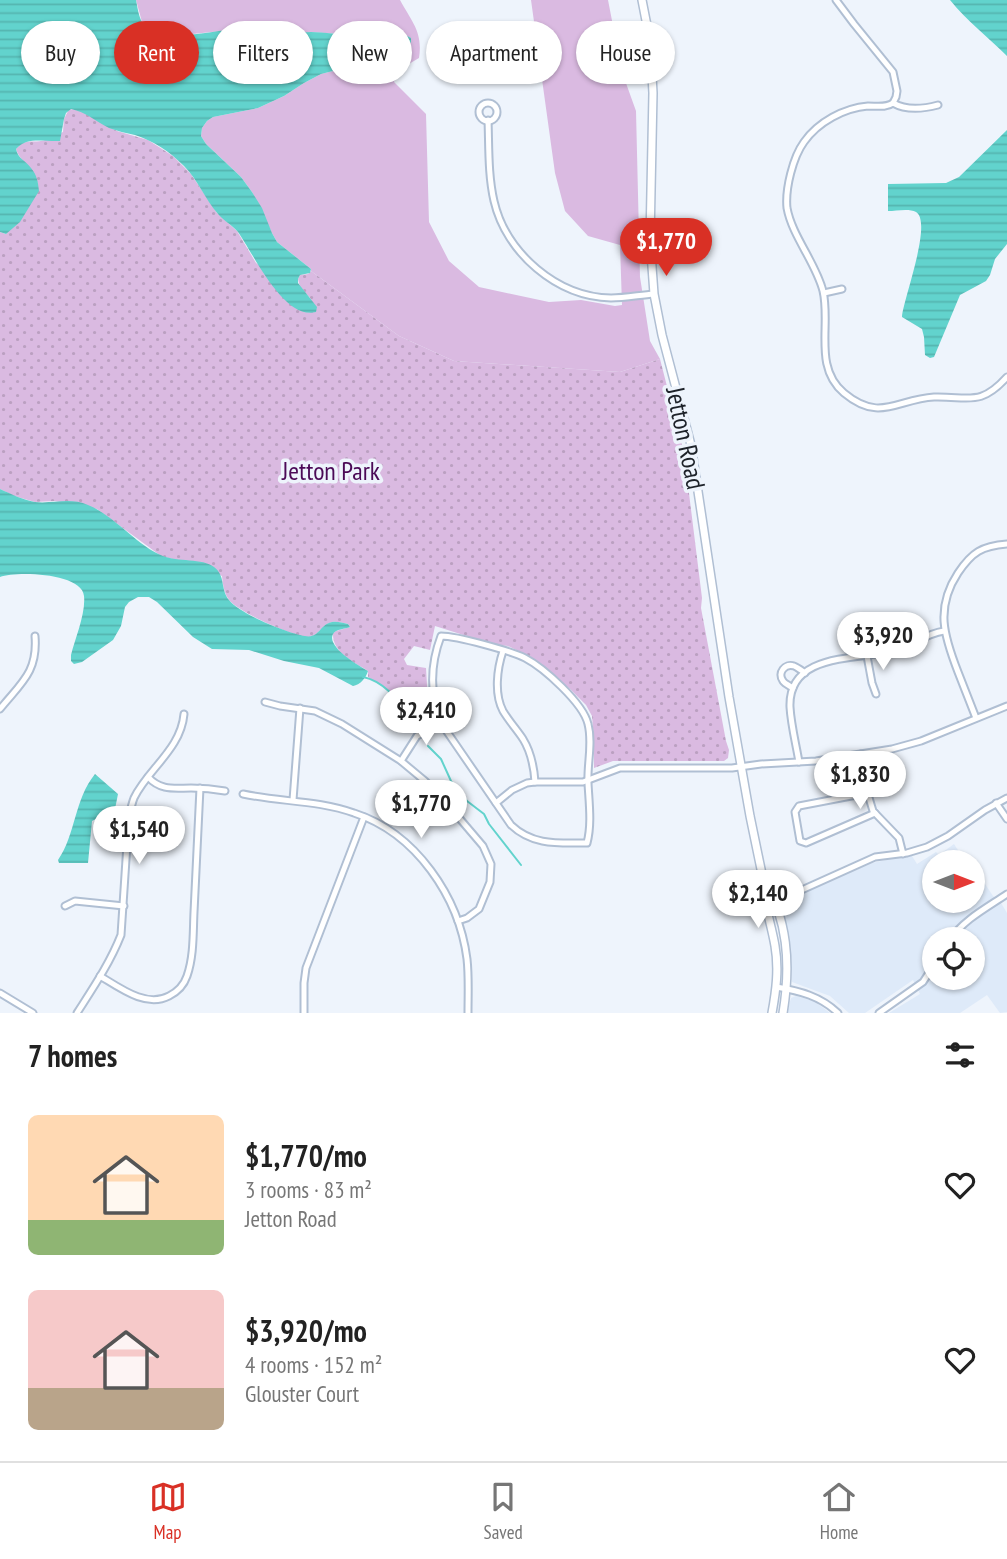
<!DOCTYPE html>
<html lang="en">
<head>
<meta charset="utf-8">
<style>
  :root { --surface:#fff; --page:#f6f6f6; --text:#222; --muted:#767676; --line:#e0e0e0; --accent:#d93025 }
  body { margin:0; font-family:"PT Sans Narrow",sans-serif; background:var(--page); color:var(--text); height:100vh; display:flex; flex-direction:column; font-size:26px; white-space:nowrap }
  * { box-sizing:border-box; margin:0 }
  p { font-size:23px; color:var(--muted) }
  .icon { flex:none; width:38px; height:38px; fill:none; stroke:currentColor; stroke-width:2; stroke-linecap:round; stroke-linejoin:round }
  .map { position:relative; height:1013px; overflow:hidden }
  .details { display:flex; flex-direction:column; background:var(--surface); flex:1 }
  .details>* { flex:none }
  .hud { position:absolute; left:21px; top:21px; width:966px; height:63px; display:flex; gap:14px }
  .needle { width:46px; rotate:90deg }
  .fabs { position:absolute; left:922px; top:850px; display:grid; gap:14px }
  .fabs a { display:grid; place-items:center; width:63px; height:63px; border-radius:50%; background:var(--surface); box-shadow:0 2px 5px #0004; font-size:35px }
  .price { position:absolute; translate:-50% -60px; padding:0 16px; border-radius:24px; background:#fff; color:#222; font-size:23px; line-height:46px; filter:drop-shadow(0 2px 4px #0008) }
  .price::after { content:''; position:absolute; left:50%; top:42px; width:21px; height:16px; margin-left:-10px; background:inherit; clip-path:polygon(0 0,100% 0,50% 100%) }
  .price.active { background:var(--accent); color:#fff }
  ul { padding:0; list-style:none }
  li { display:flex; align-items:center; gap:21px; height:175px; padding:0 28px }
  li span { display:grid; place-items:center; flex:none; width:196px; height:140px; border-radius:10px; color:#555 }
  li>.icon { margin-inline-start:auto }
  span .icon { width:84px; height:84px; fill:#fffc; stroke-width:1 }
  li b { font-size:30px }
  h2 { display:flex; justify-content:space-between; align-items:center; height:84px; padding:0 28px; font-size:30px }
  .chip { padding:0 24px; border-radius:32px; background:var(--surface); box-shadow:0 2px 5px #0004; font-size:24px; line-height:63px }
  .chip.active { background:var(--accent); color:#fff }
  .dock { display:flex; justify-content:space-around; align-items:center; height:98px; border-top:2px solid var(--line); background:var(--surface); font-size:19px; color:var(--muted) }
  .dock a { display:grid; justify-items:center; gap:4px }
  .dock .active { color:var(--accent) }
  .map>svg:first-child { display:block }
  .built { fill:#deeaf9; fill-rule:evenodd }
  .grass { fill:#dabae1 }
  .park { fill:url(#park-dots) }
  .water { fill:url(#water-rules) }
  .lines { fill:none; stroke-linecap:round; stroke-linejoin:round }
  .stream { stroke:#62d3cd; stroke-width:2 }
  .minor-casing { stroke:#b0bfd3; stroke-width:9 }
  .tertiary-casing { stroke:#b0bfd3; stroke-width:10 }
  .minor { stroke:#fff; stroke-width:5 }
  .tertiary { stroke:#fff; stroke-width:7 }
  .labels { text-anchor:middle; dominant-baseline:central; stroke-width:7; stroke-linejoin:round; paint-order:stroke }
  .street-label { font-size:26px; fill:#1d2229; stroke:#eef4fc }
  .park-label { font-size:26px; fill:#4b0a57; stroke:#eef4fc }
</style>
</head>
<body>
<div class="map">
<svg width="1007" height="1013" viewBox="0 0 1007 1013">
  <defs>
    <pattern id="park-dots" width="8" height="8" patternUnits="userSpaceOnUse" patternTransform="scale(1.75)"><rect width="8" height="8" fill="#dabae1"/><path d="M2 2h.1M6 6h.1" fill="none" stroke="#bba0c1" stroke-width="1.8" stroke-linecap="round"/></pattern>
    <pattern id="water-rules" width="6" height="5" patternUnits="userSpaceOnUse" patternTransform="scale(1.75)"><rect width="6" height="5" fill="#62d3cd"/><path d="M0 2.5h6" fill="none" stroke="#55b5b0"/></pattern>
  </defs>
  <rect width="100%" height="100%" fill="#eef4fc"/>
  <g class="built">
    <path d="M954,844L966,863H934V901H973V874L977,872L993,896L1001,903L1007,913V1012L1000,1013L987,995L960,1013H889L920,994L913,980L865,1013H849L830,996L792,982L788,935L780,907L784,901L872,863L895,858L912,856L917,864L936,852L939,855ZM934,940H973V978H934Z"/>
    <polygon points="796,996 814,1001 830,1013 787,1013 791,998"/>
  </g>
  <path class="grass" d="M136,0H400C412,22 423,32 419,58L397,71L394,82L426,114L429,222L449,261L479,287L549,302L581,300L615,306L622,305L620,245L588,236L565,211L555,173L531,0H608L622,72L636,111L640,277L650,341L660,359L620,372L454,361L399,336L311,271V269L277,242L272,233L252,192L241,177L206,144L201,136L202,128L207,121L213,117L258,108L284,96L304,83L321,74L341,69L367,57L403,48L410,44L387,30L352,35L312,32L287,35L268,36L254,30L242,29L192,34H161L150,30L142,22Z"/>
  <path class="park" d="M69,109L80,110L117,131L148,140L173,156L191,174L217,213L237,231L256,263L311,299L300,287L298,279L300,275L308,274L311,271L399,336L454,361L620,372L660,359L684,453L702,598L701,608L726,741L729,750L728,758L724,761H613L594,768V739L592,716L586,705L570,689L531,657L508,646L492,644L435,626L430,650L414,646L404,659L407,665L426,668L429,719L425,729L391,692L368,677V671C354,662 332,653 333,633L336,631L350,627L348,624C343,623 336,621 332,622C322,624 319,636 309,637C294,637 241,613 230,601C224,594 223,585 222,576L190,561L176,560L161,556L97,509L54,501L35,502L14,496L0,489V232L6,234L38,189C38,170 20,163 16,149C26,137 33,144 45,140C51,138 58,134 63,132L64,119Z"/>
  <g class="water">
    <path d="M0,0H136C138,10 139,22 148,29C169,43 214,30 238,29C251,28 258,34 269,36C283,37 297,32 311,32C327,32 343,36 359,35C381,32 389,26 411,38V42L408,46L367,57L341,69L321,74L304,83L284,96L258,108L213,117L207,121L202,128L201,136L206,144L241,177L252,192L262,208L272,233L277,242L311,269L310,273L300,275L298,279V283L317,307L316,312C284,321 253,253 238,232C232,225 224,221 218,214C205,199 198,180 184,166C170,152 154,141 135,135C126,133 117,131 109,128C95,121 86,112 71,109L66,113L64,119L60,141C45,142 27,136 16,149C18,159 25,160 31,168C37,175 38,182 39,191L20,222L6,234L0,232Z"/>
    <path d="M950,0H1007V56C988,37 967,21 950,0Z"/>
    <path d="M1007,130V244L995,259L990,275L986,281L960,295L934,357L930,358L925,355L924,337L922,329L902,317C903,300 933,222 916,212C909,208 896,211 888,211V184L946,183L959,177Z"/>
    <path d="M0,489C11,494 23,500 35,502C53,504 70,497 88,505C114,515 137,546 163,556C177,562 203,558 214,567C226,576 220,589 229,600C240,614 287,633 305,636C319,639 320,624 332,622C337,621 343,623 348,624L350,627C345,629 336,629 333,634C326,647 359,666 368,671C366,678 360,685 353,686L319,668L284,661L249,650L212,649L193,637L157,602L149,597H138L129,602L125,607L121,626L113,640L82,662L74,664L71,661V655C75,639 86,613 84,596C82,573 17,571 0,577Z"/>
    <path d="M95,774L118,794L113,819H96L92,821L88,863H59L58,860C76,834 74,800 95,774Z"/>
  </g>
  <g class="lines">
    <g class="stream">
      <path d="M363,677C388,682 401,706 416,725"/>
      <polyline points="428,746 441,759 451,781 467,801 484,814 489,824 521,865"/>
    </g>
    <g class="minor-casing">
      <g id="minor">
        <polyline points="836,0 854,24 893,72 897,91 896,97 893,103"/>
        <circle cx="488" cy="112" r="9"/>
        <path d="M938,105C923,109 907,111 893,103C886,108 877,106 868,106C844,108 818,122 804,142C793,157 785,189 787,208C792,236 816,263 823,291C831,325 813,367 844,393C880,423 897,399 934,397C969,396 980,407 1007,377"/>
        <path d="M488,120C489,147 488,175 494,201C506,253 557,297 611,298C625,298 640,295 654,294"/>
        <polyline points="824,293 842,289"/>
        <path d="M441,636C457,636 511,651 525,658C544,668 583,703 588,724C593,743 587,764 588,783C589,803 592,824 587,843C559,843 533,846 511,825L441,723C430,695 430,665 441,636Z"/>
        <path d="M503,651C497,669 494,694 503,711C509,721 517,730 523,739C531,752 534,767 535,782"/>
        <polyline points="867,656 872,683 876,694"/>
        <path d="M793,688C790,686 785,684 783,681C777,673 785,663 794,666C795,666 804,672 805,673"/>
        <polyline points="265,702 280,706 315,711 342,724 401,761 425,781 443,799 483,846 491,864 490,882 479,909 467,918 458,921"/>
        <path d="M0,709C21,683 38,672 35,636"/>
        <path d="M976,718C970,703 964,687 958,672C944,636 935,608 958,573C972,552 982,546 1007,544"/>
        <polyline points="861,754 867,791 873,811 899,838 903,854"/>
        <polyline points="401,761 417,736 441,723"/>
        <path d="M799,762C796,744 791,725 790,707C788,652 858,660 894,651C912,646 924,634 944,631"/>
        <path d="M148,777C161,791 174,788 191,788C202,788 214,789 225,791"/>
        <polyline points="867,793 799,806 795,812 800,841 806,843 875,813"/>
        <path d="M243,794C280,802 318,800 354,813C416,833 459,897 467,959C469,977 468,995 468,1013"/>
        <polyline points="293,800 300,708"/>
        <polyline points="496,803 512,790 527,783 535,782 583,782 620,768 732,768 761,764 816,761 892,749 921,741 1007,706"/>
        <polyline points="996,803 1007,819"/>
        <polyline points="774,900 795,893 875,857 907,853 927,847 948,836 985,810 1007,798"/>
        <polyline points="65,906 75,901 124,906"/>
        <path d="M950,940C963,920 988,907 1007,894"/>
        <path d="M100,976C120,988 146,1008 169,996C177,992 184,985 187,976C194,956 193,933 194,912C196,871 198,830 200,788"/>
        <path d="M776,987C800,991 820,996 838,1013"/>
        <polyline points="0,993 33,1013"/>
        <path d="M77,1013C93,988 110,963 121,935L129,814C131,809 132,803 134,798C148,769 181,749 184,714"/>
        <polyline points="304,1013 304,983 306,968 364,817"/>
        <polyline points="879,1013 923,982 934,965"/>
      </g>
    </g>
    <g class="tertiary-casing">
      <g id="tertiary">
        <path d="M642,0L650,41L653,93L650,239L654,294L662,335L691,445L729,697L750,816L762,874C762,899 771,922 775,946C779,969 776,991 772,1013"/>
        <path d="M762,875C788,919 791,964 783,1013"/>
      </g>
    </g>
    <use href="#minor" class="minor"/>
    <use href="#tertiary" class="tertiary"/>
  </g>
  <g class="labels">
    <g class="street-label">
      <text transform="translate(686 438) rotate(78)">Jetton Road</text>
    </g>
    <g class="park-label">
      <text x="331" y="470">Jetton Park</text>
    </g>
  </g>
</svg>
<div class="fabs">
<a><svg class="needle" viewBox="-14 -14 28 28"><path d="M0-13l5 13h-10z" fill="#e53935"/><path d="M0 13l5-13h-10z" fill="#767676"/></svg></a>
<a><svg class="icon" aria-label="locate" viewBox="0 0 24 24"><circle cx="12" cy="12" r="6"/><path d="M12 2v4M12 18v4M2 12h4M18 12h4"/></svg></a>
</div>
<b class="price active" style="left:666px;top:278px">$1,770</b>
<b class="price" style="left:883px;top:672px">$3,920</b>
<b class="price" style="left:426px;top:747px">$2,410</b>
<b class="price" style="left:860px;top:811px">$1,830</b>
<b class="price" style="left:421px;top:840px">$1,770</b>
<b class="price" style="left:139px;top:866px">$1,540</b>
<b class="price" style="left:758px;top:930px">$2,140</b>
<div class="hud">
<a class="chip">Buy</a>
<a class="chip active">Rent</a>
<a class="chip">Filters</a>
<a class="chip">New</a>
<a class="chip">Apartment</a>
<a class="chip">House</a>
</div>
</div>
<section class="details">
<h2>7 homes<svg class="icon" aria-label="filters" viewBox="0 0 24 24"><path d="M4 7h16M4 17h16"/><circle cx="9" cy="7" r="2"/><circle cx="15" cy="17" r="2"/></svg></h2>
<ul>
<li><span style="background:linear-gradient(#ffd9b3 75%,#8fb573 0)"><svg class="icon" aria-label="home" viewBox="0 0 24 24"><path d="M3 11l9-7 9 7M6 9v11h12V9"/></svg></span><div><b>$1,770/mo</b><p>3 rooms · 83 m²</p><p>Jetton Road</p></div><svg class="icon" aria-label="heart" viewBox="0 0 24 24"><path d="M12 20l-8-8c-3-5 5-10 8-4 3-6 11-1 8 4z"/></svg></li>
<li><span style="background:linear-gradient(#f6c9c9 70%,#b9a48a 0)"><svg class="icon" aria-label="home" viewBox="0 0 24 24"><path d="M3 11l9-7 9 7M6 9v11h12V9"/></svg></span><div><b>$3,920/mo</b><p>4 rooms · 152 m²</p><p>Glouster Court</p></div><svg class="icon" aria-label="heart" viewBox="0 0 24 24"><path d="M12 20l-8-8c-3-5 5-10 8-4 3-6 11-1 8 4z"/></svg></li>
</ul>
</section>
<nav class="dock">
<a class="active"><svg class="icon" aria-label="map" viewBox="0 0 24 24"><path d="M3 6l6-2 6 2 6-2v14l-6 2-6-2-6 2zM9 4v14M15 6v14"/></svg>Map</a>
<a><svg class="icon" aria-label="saved" viewBox="0 0 24 24"><path d="M7 4h10v16l-5-4-5 4z"/></svg>Saved</a>
<a><svg class="icon" aria-label="home" viewBox="0 0 24 24"><path d="M3 11l9-7 9 7M6 9v11h12V9"/></svg>Home</a>
</nav>
</body>
</html>
